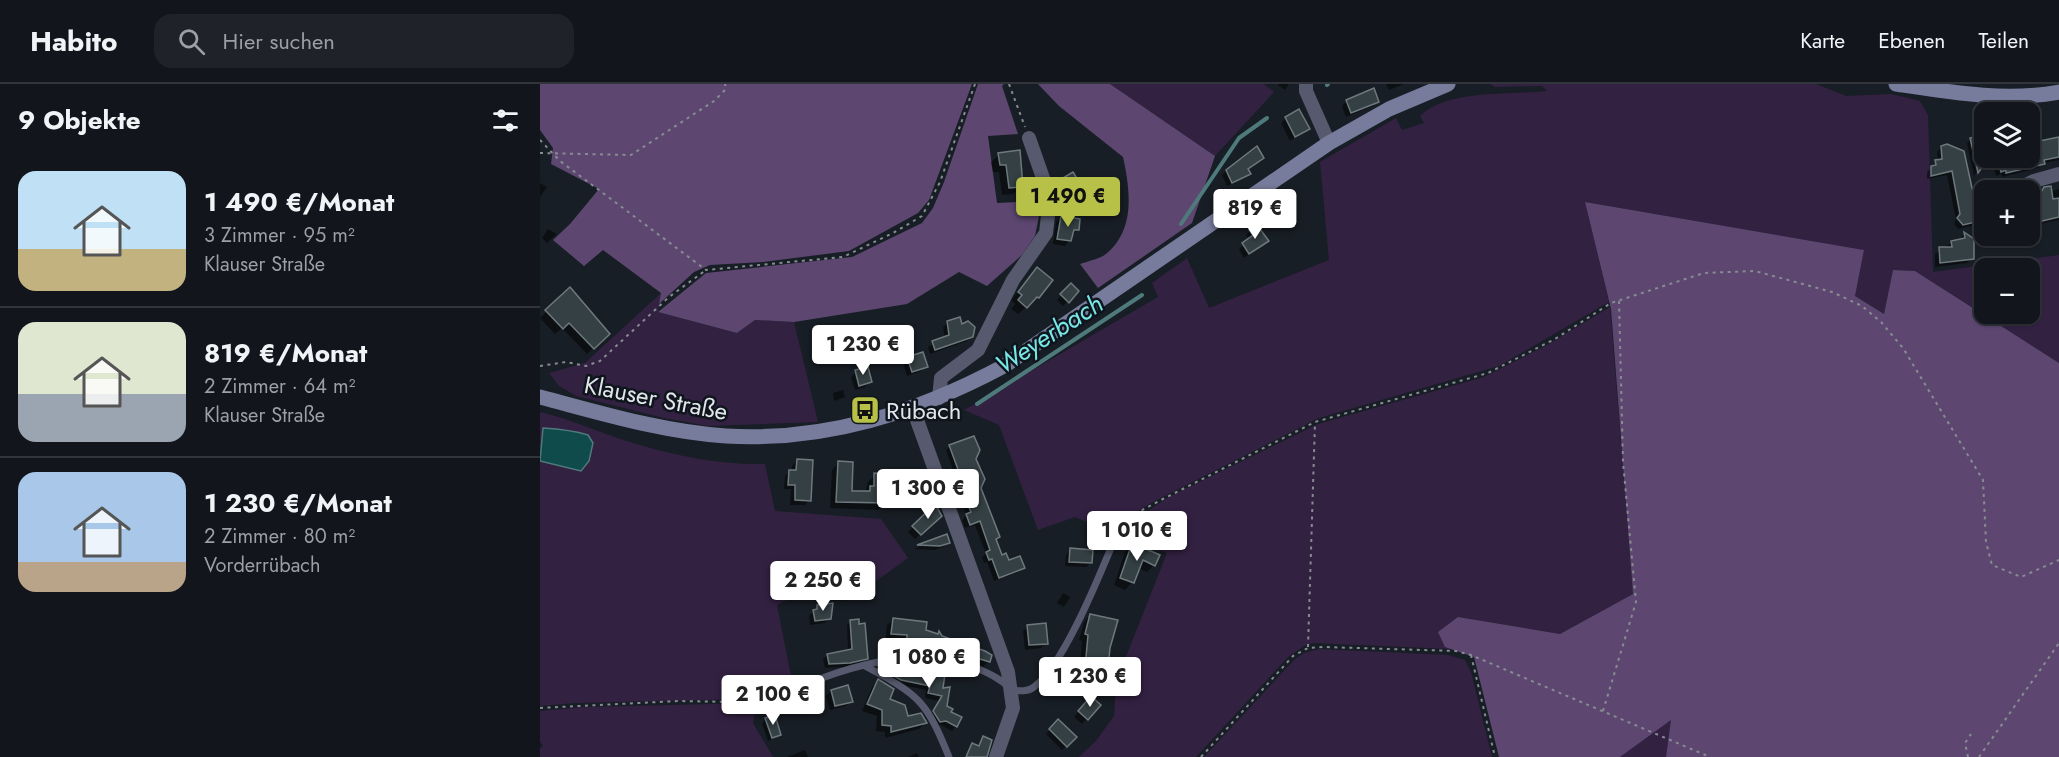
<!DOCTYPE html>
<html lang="de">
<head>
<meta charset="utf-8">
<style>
  :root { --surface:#12161c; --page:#1f2329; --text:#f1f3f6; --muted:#9c9fa3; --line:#31353b; --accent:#b8c147 }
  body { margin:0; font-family:Jost,sans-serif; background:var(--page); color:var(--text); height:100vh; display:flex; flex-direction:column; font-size:22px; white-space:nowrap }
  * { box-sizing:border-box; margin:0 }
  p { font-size:20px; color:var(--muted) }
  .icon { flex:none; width:33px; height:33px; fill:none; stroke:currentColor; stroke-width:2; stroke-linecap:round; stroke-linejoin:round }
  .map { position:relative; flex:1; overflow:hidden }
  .drawer { display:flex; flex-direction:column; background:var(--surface); width:540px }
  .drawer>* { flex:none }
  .tools { position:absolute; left:1434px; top:18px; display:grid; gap:12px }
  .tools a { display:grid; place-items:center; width:66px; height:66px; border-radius:12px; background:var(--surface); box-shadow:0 2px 4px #0004,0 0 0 2px var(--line); font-size:30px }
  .price { position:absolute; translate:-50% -51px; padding:0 14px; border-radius:6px; background:#fff; color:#222; font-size:20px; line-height:39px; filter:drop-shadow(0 2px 3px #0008) }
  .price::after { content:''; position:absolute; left:50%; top:36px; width:18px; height:14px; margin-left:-9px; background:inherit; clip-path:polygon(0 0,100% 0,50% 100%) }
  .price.current { background:var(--accent); color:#111 }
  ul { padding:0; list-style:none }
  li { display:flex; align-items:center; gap:18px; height:150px; padding:0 18px }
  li+li { border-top:2px solid var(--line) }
  li span { display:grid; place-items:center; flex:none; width:168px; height:120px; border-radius:18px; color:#555 }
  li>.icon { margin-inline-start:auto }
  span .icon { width:72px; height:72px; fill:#fffc; stroke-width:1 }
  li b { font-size:26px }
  h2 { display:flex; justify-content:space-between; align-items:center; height:72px; padding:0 18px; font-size:26px }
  header { display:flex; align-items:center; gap:36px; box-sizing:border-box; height:84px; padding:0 30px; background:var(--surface); border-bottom:2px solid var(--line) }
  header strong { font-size:28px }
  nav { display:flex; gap:33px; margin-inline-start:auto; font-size:21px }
  .search { width:420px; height:54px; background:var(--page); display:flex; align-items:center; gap:15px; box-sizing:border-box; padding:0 21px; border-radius:18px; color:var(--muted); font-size:22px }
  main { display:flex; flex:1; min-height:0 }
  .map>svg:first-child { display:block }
  .green { fill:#332142; fill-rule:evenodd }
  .forest { fill:#5d4771 }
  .water { fill:#104b4c; stroke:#4f7a7c; stroke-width:1.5 }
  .shadow { fill:#0007 }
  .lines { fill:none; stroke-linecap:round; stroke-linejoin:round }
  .stream { stroke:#4f7a7c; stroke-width:4 }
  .building { fill:#354044; stroke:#6e797e; stroke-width:1.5 }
  .path { stroke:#878c92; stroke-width:2; stroke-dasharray:3 4.5; stroke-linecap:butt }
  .lane { stroke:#575a6e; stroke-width:7 }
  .street { stroke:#575a6e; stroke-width:14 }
  .secondary { stroke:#787c9c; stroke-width:15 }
  .labels { text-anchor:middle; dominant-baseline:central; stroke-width:5; stroke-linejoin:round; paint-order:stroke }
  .street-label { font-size:24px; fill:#e2e6eb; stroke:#0f151c }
  .poi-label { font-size:24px; fill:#e2e6eb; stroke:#0f151c; text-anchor:start }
  .water-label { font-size:26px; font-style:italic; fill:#78e7e8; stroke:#0f151c }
</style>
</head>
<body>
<header>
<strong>Habito</strong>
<div class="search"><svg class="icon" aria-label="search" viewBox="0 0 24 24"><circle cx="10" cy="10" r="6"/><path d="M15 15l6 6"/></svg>Hier suchen</div>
<nav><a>Karte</a><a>Ebenen</a><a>Teilen</a></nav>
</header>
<main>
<section class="drawer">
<h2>9 Objekte<svg class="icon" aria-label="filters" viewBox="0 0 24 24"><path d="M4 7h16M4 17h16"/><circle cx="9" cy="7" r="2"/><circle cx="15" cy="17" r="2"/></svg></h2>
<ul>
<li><span style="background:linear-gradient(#bfe0f5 65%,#c2b280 0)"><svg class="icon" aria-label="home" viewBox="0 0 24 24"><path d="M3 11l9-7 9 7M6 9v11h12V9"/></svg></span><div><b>1 490 €/Monat</b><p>3 Zimmer · 95 m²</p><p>Klauser Straße</p></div></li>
<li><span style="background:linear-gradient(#dfe7d0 60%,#9aa5b1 0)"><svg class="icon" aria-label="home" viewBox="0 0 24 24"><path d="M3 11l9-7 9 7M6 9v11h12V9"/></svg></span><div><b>819 €/Monat</b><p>2 Zimmer · 64 m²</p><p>Klauser Straße</p></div></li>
<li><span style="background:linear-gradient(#a9c7e8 75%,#b9a48a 0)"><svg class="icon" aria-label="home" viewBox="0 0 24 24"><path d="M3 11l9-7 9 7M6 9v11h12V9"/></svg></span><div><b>1 230 €/Monat</b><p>2 Zimmer · 80 m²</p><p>Vorderrübach</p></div></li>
</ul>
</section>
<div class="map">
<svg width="1519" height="673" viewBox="0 0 1519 673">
  <rect width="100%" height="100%" fill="#181e25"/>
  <g class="green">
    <polygon points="570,0 724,0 734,8 675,72"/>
    <path d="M950,0H1276L1306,12L1351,10L1380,17L1388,31L1393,188L1519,171V279L1375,187L1353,186L1344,230L1315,212L1324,166L1045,118L1069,218L959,282L779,334L611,419L590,432L574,449L535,433L498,446L459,341L424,326L618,213L612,199L647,174L669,224L789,176L780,78L856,34L862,46L884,39L880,32C906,5 973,11 1007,7L1002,2L955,3ZM1444,184H1490V230H1444Z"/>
    <polygon points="121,209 118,228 197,249 215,236 254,238 278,338 168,342 124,334 36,312 19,302 9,289 45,279"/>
    <polygon points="1070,223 1093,510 1020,550 918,533 905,563 912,565 773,559 764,562 748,573 656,673 539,673 556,657 574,632 576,598 627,469 579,451 589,439 629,413 778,340 944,293 1007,261"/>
    <path d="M0,328C32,335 61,350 93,359C136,372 180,381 225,380L235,427L341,435L368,474L336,497L273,502L237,521L253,602L207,615L35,619L0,622Z"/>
    <polygon points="779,565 908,571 925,576 931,588 952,673 664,673 754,576 764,569"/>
    <polygon points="217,619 213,639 233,673 0,673 0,664 3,662 0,657 0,627 43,623"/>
    <polygon points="1132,635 1126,673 1080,673"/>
  </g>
  <g class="forest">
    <polygon points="0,0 432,0 389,116 378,129 309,167 223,178 170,181 154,188 119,220 121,209 63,166 44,182 13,156 30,140 59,105 11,80 13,64 0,46"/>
    <polygon points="438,0 464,0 462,2 478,50 448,52 457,119 502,117 495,152 482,171 447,202 419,188 367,220 254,238 215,236 197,249 118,228 166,189 312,173 382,139 393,124 404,98"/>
    <path d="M498,0H570L675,72L652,139L558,204L540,180C548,177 560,175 566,170C596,146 590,105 583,73L519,22Z"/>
    <polygon points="1045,118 1324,166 1315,212 1344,230 1353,186 1375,187 1519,279 1519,673 1126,673 1131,636 1080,673 959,673 934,573 905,563 898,548 918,533 1020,550 1093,510 1071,225"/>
  </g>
  <path class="water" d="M3,344C19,345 32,346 48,351L53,359L49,377L41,387L0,377Z"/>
  <g class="shadow">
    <polygon points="749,0 745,6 738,1 738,0"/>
    <polygon points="846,0 864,0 849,6"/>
    <polygon points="807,17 838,17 833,22 806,33 802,22"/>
    <polygon points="746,34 768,45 750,57 741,39"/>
    <polygon points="1519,54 1519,76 1503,79 1498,84 1462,93 1461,90 1456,92 1452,74 1490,74 1490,61"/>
    <polygon points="1431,55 1444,59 1444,74 1447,74 1434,92 1427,59"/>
    <polygon points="1402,63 1416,63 1423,68 1431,104 1435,116 1440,115 1444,136 1440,140 1418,145 1414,140 1416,135 1407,91 1387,95 1387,88 1398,77 1397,68"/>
    <polygon points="716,64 722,74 706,86 709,90 704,94 687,102 682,91 696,78"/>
    <polygon points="459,71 482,102 474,110 462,111 459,88 453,88 451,78"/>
    <polygon points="0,99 7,103 0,113"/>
    <polygon points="517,99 540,103 520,117 512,104"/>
    <polygon points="1519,105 1519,136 1490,142 1490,111 1494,109 1499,112"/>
    <polygon points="521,133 537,146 525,162 513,160 516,138"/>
    <polygon points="8,145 17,150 7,159 2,154"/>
    <polygon points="710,147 722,161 704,174 699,165 709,156 706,151"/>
    <polygon points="1424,150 1433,156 1432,174 1427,179 1395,183 1395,170 1411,159 1420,157"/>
    <polygon points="1465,152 1468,152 1471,162 1468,163"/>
    <polygon points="1471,152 1489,152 1490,155 1486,159 1474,162"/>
    <polygon points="490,193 498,213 478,230 471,225 475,220 471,216"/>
    <polygon points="531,201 537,208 523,222 517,216"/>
    <polygon points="30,205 68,250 47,270 22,244 15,250 0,234"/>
    <polygon points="408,239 421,241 432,253 427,257 390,270 388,263 405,254 403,243"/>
    <polygon points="368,274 386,282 381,287 367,292 363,279"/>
    <polygon points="316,288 330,298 325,303 315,306 311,293"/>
    <polygon points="303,306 305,313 294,317 293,309"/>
    <polygon points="410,362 434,375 439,403 461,473 483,484 478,488 454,497 447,478 444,479 442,473 446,470 435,441 425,444 422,436 426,432 424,424 426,422 406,366"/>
    <polygon points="257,377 270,416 265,421 250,421 251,405 244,405 245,392 252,387 252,382"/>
    <polygon points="299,379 310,408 325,409 328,398 335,391 345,419 338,426 290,424 292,386"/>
    <polygon points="395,422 400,431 375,455 368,448"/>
    <polygon points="406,452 408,458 403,463 394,466 374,465"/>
    <polygon points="592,461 614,481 607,488 598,484 592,498 585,506 574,501 585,468"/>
    <polygon points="531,466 551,479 546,483 525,482 526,471"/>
    <polygon points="310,502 311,511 306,516 293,517 292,509 297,504"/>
    <polygon points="523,509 530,513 524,523 517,519"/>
    <polygon points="277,523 290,534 285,539 270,541 269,532"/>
    <polygon points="550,531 576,537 567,585 560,591 539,590 542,557 539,556 544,538"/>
    <polygon points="354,535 397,551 399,549 400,553 449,577 443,583 407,576 388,569 389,565 361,562 362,557 346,555 347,541"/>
    <polygon points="311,537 326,574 322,579 305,583 285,584 283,575 288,571 308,567 307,541"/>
    <polygon points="488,542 506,559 501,564 485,566 483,547"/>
    <polygon points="351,583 401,605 405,623 416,642 412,647 401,641 395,642 390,632 399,617 385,614 386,606 357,600 345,593"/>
    <polygon points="338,597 348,616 366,634 385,639 379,645 345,654 345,648 336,647 337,632 322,627 332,603"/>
    <polygon points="291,607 311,617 306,622 290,626 286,612"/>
    <polygon points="551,614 559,621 542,640 534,633"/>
    <polygon points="226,635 240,650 228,657 222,639"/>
    <polygon points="518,637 535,653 522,666 506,650"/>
    <polygon points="265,666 268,673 246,673 247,673"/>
    <polygon points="377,669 379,673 368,673"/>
  </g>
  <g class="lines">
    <g class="stream">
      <polyline points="787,1 788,0"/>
      <polyline points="641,140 699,54 727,34"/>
      <polyline points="437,320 602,211"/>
    </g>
  </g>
  <g class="building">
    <polygon points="834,4 839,18 811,29 806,16"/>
    <polygon points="759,25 770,45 755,53 745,33"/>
    <polygon points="1442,51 1444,74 1449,74 1438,89 1430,54"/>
    <polygon points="1519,53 1519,73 1504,76 1505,80 1466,89 1466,86 1461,88 1457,74 1490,74 1490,59"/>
    <polygon points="1407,60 1424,67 1432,104 1436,115 1441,114 1444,136 1423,141 1417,134 1420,130 1412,87 1391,92 1391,82 1396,81 1395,76 1402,75 1401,62"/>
    <polygon points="717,62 724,74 708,85 711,90 692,99 686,86"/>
    <polygon points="480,66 483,103 469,104 466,81 460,81 458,69"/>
    <polygon points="533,88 542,103 525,113 516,98"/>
    <polygon points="1511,102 1513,115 1519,114 1519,133 1490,140 1490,109 1494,107 1500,110 1504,103"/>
    <polygon points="521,132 540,135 539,146 534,146 531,157 517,155"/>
    <polygon points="717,141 729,157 709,170 702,159 713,151 709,146"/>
    <polygon points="1424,148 1434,155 1434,175 1400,179 1399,163 1412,163 1411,157 1425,154"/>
    <polygon points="497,183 513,196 499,214 497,213 487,224 478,216 482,211 478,208"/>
    <polygon points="531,199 539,207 529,219 520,210"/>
    <polygon points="30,203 70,250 54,265 29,239 23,245 5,226"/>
    <polygon points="420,233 422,240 428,237 435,243 433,253 395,266 392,257 409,251 407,237"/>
    <polygon points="383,268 388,283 372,288 367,273"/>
    <polygon points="328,283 332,298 319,302 315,286"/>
    <polygon points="434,352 440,366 436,375 445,395 441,404 460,453 456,455 462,471 466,469 469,476 480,472 485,484 459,494 452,475 449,476 446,468 450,466 440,437 430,441 426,430 431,428 427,419 430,418 409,361"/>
    <polygon points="257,375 273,376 271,417 255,416 255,401 248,401 249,386 256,386"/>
    <polygon points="298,377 313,378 312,407 330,407 330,402 334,402 334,389 347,390 346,419 296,418"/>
    <polygon points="395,420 402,432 381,451 372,442"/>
    <polygon points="407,450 410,459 400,462 377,461"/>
    <polygon points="592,459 620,471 615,482 603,476 594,499 580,494"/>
    <polygon points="530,464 553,466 552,479 529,478"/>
    <polygon points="293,519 291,535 275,537 273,526 277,525 277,521"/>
    <polygon points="550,530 578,536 570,564 568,585 545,584 548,551 545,550"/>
    <polygon points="353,534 387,538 386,546 398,550 399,547 402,552 445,567 452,571 450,578 416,568 414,571 393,563 395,559 367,556 367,551 351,550"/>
    <polygon points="319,535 319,540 325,539 328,575 310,579 289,580 287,570 312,565 310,536"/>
    <polygon points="506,539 508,560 489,561 487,541"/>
    <polygon points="358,581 405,590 403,604 410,603 407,622 413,625 411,628 422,633 417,643 406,637 400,638 393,627 402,612 388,609 390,602 361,596 348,589 350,582"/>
    <polygon points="338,595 354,605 350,615 365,621 368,632 381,629 387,639 351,648 351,642 342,641 342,626 327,620"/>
    <polygon points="308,601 313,618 295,622 291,606"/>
    <polygon points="551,612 561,621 548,636 538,627"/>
    <polygon points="235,631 241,651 232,654 225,634"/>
    <polygon points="518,635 537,653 527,663 509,645"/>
    <polygon points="443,652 452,656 447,673 426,673 432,659 439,662"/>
  </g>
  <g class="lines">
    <g class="path">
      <polyline points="469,0 485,43"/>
      <polyline points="0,56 20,77 166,186 303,173 353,149 382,132 400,98 435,0"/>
      <polyline points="0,69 91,71 174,17 186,5 185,0"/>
      <polyline points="0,282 26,278 46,282 60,277 129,213 166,186"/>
      <polyline points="389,334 399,327"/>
      <polyline points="584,440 593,431 619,417 775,338 948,289 1015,255 1071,219 1164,189 1215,187 1292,208 1322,222 1341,238 1363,264 1443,396 1446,458 1452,481 1481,493 1519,476"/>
      <polyline points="768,563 775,338"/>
      <polyline points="931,571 955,673"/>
      <polyline points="0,624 138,617 193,618"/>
      <polyline points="1063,627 1096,518 1083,378 1079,216"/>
      <polyline points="661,673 753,572 768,564 784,563 916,567 931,571 1170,673"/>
      <polyline points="1428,673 1425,659 1431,650"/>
      <polyline points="1439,673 1519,559"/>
    </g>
    <g class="lane">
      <path d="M325,582C379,611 386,616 409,673"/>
      <path d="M202,618C232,616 257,603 285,593C330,577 383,565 429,581C446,588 459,593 472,606C480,607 488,608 494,603C525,580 562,485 578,447"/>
    </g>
    <g class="street">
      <polyline points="766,0 766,7 789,59"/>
      <polyline points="1476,106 1494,97 1519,90"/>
      <polyline points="399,314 401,294 438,266 473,196 506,149 510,114 489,54"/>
      <polyline points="373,325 468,588 473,624 456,673"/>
    </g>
    <g class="secondary">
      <path d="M1356,0C1409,8 1466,18 1519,8"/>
      <path d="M0,313C61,329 123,348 186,352C286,358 378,328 464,282L789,59L849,25L908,0"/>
    </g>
  </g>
  <defs>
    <g id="bus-square" transform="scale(1.5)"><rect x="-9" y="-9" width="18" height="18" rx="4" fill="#b8c147" stroke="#0f151c"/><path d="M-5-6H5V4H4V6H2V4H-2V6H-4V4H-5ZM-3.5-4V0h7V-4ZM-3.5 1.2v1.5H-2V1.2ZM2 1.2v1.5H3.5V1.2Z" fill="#111"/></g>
  </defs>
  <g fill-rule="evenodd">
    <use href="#bus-square" x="325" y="326"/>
  </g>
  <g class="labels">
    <g class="street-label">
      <text transform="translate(116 314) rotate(11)">Klauser Straße</text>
    </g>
    <g class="poi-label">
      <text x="346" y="326">Rübach</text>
    </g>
    <g class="water-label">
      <text transform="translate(509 250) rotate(-33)">Weyerbach</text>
    </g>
  </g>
</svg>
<div class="tools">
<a><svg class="icon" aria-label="layers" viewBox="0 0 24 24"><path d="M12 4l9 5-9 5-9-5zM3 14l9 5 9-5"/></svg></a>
<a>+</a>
<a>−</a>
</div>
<b class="price current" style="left:528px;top:144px">1 490 €</b>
<b class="price" style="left:715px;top:156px">819 €</b>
<b class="price" style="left:323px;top:292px">1 230 €</b>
<b class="price" style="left:388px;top:436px">1 300 €</b>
<b class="price" style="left:597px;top:478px">1 010 €</b>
<b class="price" style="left:283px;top:528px">2 250 €</b>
<b class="price" style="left:389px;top:605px">1 080 €</b>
<b class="price" style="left:550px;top:624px">1 230 €</b>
<b class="price" style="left:233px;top:642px">2 100 €</b>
</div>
</main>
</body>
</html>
